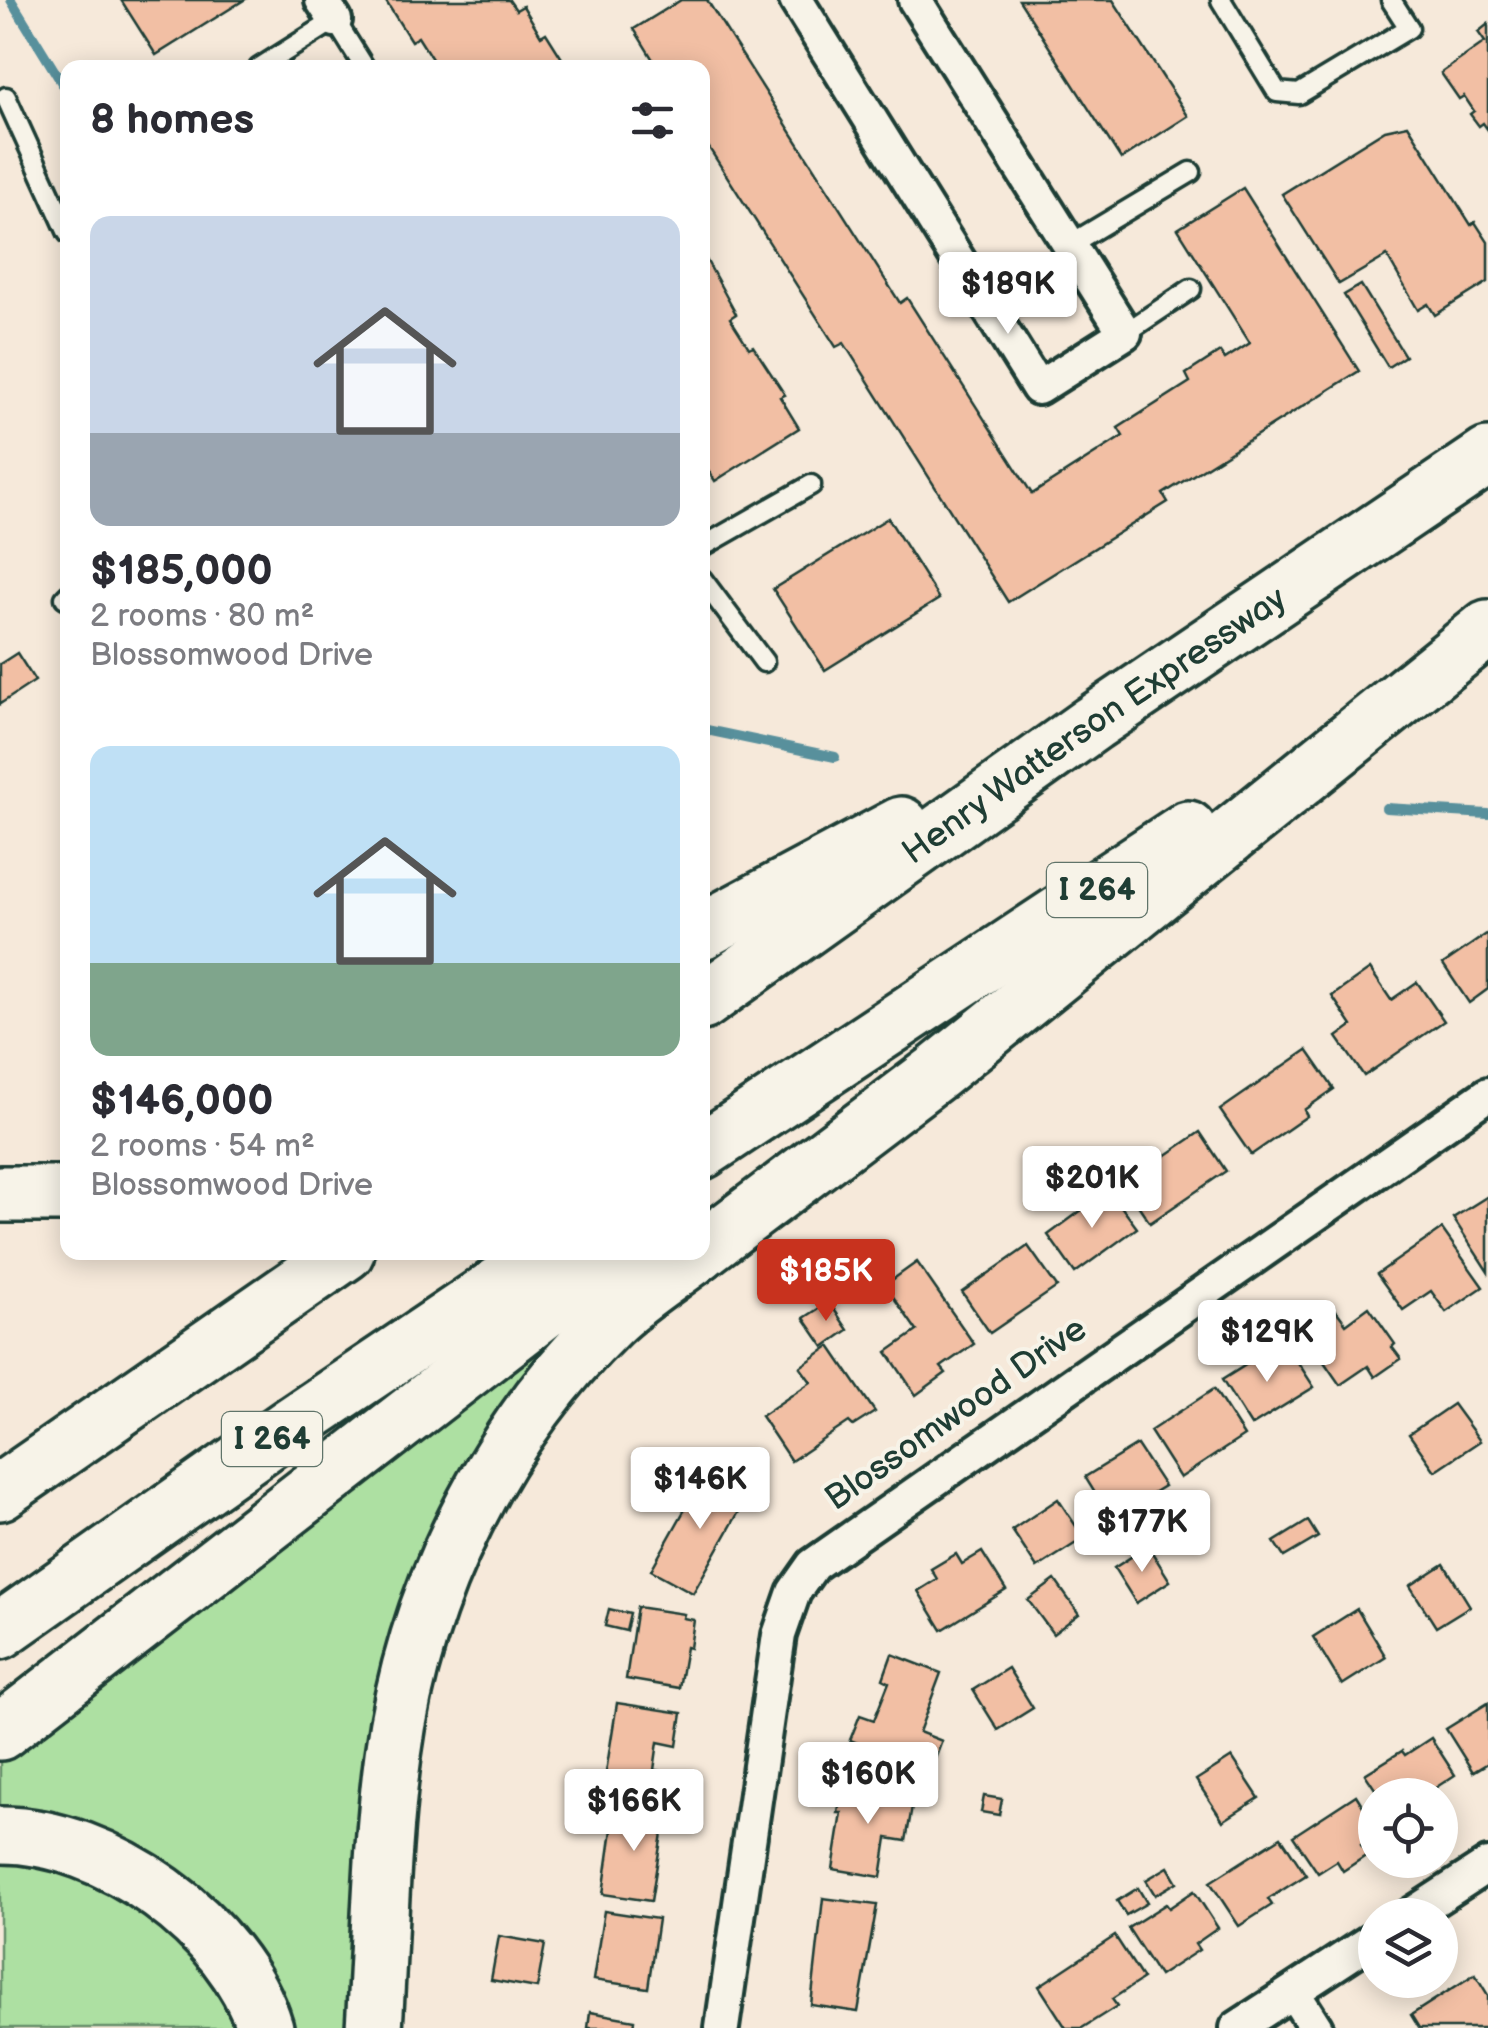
<!DOCTYPE html>
<html lang="en">
<head>
<meta charset="utf-8">
<style>
  :root { --surface:#fff; --page:#f7f7f7; --text:#2b2b33; --muted:#7c7c81; --accent:#c8321e }
  body { margin:0; font-family:"Balsamiq Sans",sans-serif; background:var(--page); color:var(--text); height:100vh; display:flex; flex-direction:column; font-size:38px; white-space:nowrap }
  * { box-sizing:border-box; margin:0 }
  p { font-size:32px; color:var(--muted) }
  .icon { flex:none; width:55px; height:55px; fill:none; stroke:currentColor; stroke-width:2; stroke-linecap:round; stroke-linejoin:round }
  .map { position:relative; flex:1; overflow:hidden }
  .drawer { position:absolute; left:60px; top:60px; width:650px; height:1200px; display:flex; flex-direction:column; background:var(--surface); border-radius:20px; box-shadow:0 5px 25px #0003 }
  .drawer>* { flex:none }
  .buttons { position:absolute; left:1358px; top:1778px; display:grid; gap:20px }
  .buttons a { display:grid; place-items:center; width:100px; height:100px; border-radius:50%; background:var(--surface); box-shadow:0 5px 25px #0003; font-size:50px }
  .price { position:absolute; translate:-50% -85px; padding:0 22px; border-radius:10px; background:#fff; color:#222; font-size:32px; line-height:65px; filter:drop-shadow(0 2px 5px #0008) }
  .price::after { content:''; position:absolute; left:50%; top:60px; width:30px; height:22px; margin-left:-15px; background:inherit; clip-path:polygon(0 0,100% 0,50% 100%) }
  .price.active { background:var(--accent); color:#fff }
  ul { padding:0; list-style:none }
  li { display:grid; align-content:center; gap:20px; height:530px; padding:0 30px }
  li span { display:grid; place-items:center; height:310px; border-radius:20px; color:#555 }
  li>.icon { margin-inline-start:auto }
  span .icon { width:180px; height:180px; fill:#fffc; stroke-width:1 }
  li b { font-size:42px }
  h2 { display:flex; justify-content:space-between; align-items:center; height:120px; padding:0 30px; font-size:42px }
  .map>svg:first-child { display:block }
  .green { fill:#ade0a2; stroke:#668e6b; stroke-width:2.5 }
  .lines { fill:none; stroke-linecap:round; stroke-linejoin:round }
  .stream { stroke:#59909c; stroke-width:10 }
  .building { fill:#f2bfa4; stroke:#1f3d34; stroke-width:2.5 }
  .service-casing { stroke:#1f3d34; stroke-width:25 }
  .minor-casing { stroke:#1f3d34; stroke-width:40 }
  .motorway-casing { stroke:#1f3d34; stroke-width:62 }
  .service { stroke:#f7f3e8; stroke-width:18 }
  .minor { stroke:#f7f3e8; stroke-width:32 }
  .motorway { stroke:#f7f3e8; stroke-width:55 }
  .labels { text-anchor:middle; dominant-baseline:central; stroke-width:8; stroke-linejoin:round; paint-order:stroke }
  .shield { fill:#f7f3e8; stroke:#60746a; stroke-width:2.5 }
  .shield-label { font-size:32px; font-weight:bold; fill:#1f3d34 }
  .street-label { font-size:35px; fill:#1f3d34; stroke:#f7f3e8 }
</style>
</head>
<body>
<div class="map">
<svg width="1488" height="2028" viewBox="0 0 1488 2028">
  <rect width="100%" height="100%" fill="#f6e9da"/>
  <filter id="ink" filterUnits="userSpaceOnUse"><feTurbulence type="fractalNoise" baseFrequency=".01" numOctaves="2"/><feDisplacementMap in="SourceGraphic" scale="20" xChannelSelector="R" yChannelSelector="G"/><feConvolveMatrix kernelMatrix="1 2 1 2 8 2 1 2 1" color-interpolation-filters="sRGB"/></filter>
  <g filter="url(#ink)">
    <g class="green">
      <polygon points="567,1322 571,1327 492,1425 350,2028 280,2028 255,1973 0,1815 0,1760 174,1630"/>
      <polygon points="0,1855 119,1889 199,1957 241,2028 0,2028"/>
    </g>
    <g class="lines">
      <g class="stream">
        <polyline points="11,0 68,93"/>
        <polyline points="702,729 835,757"/>
        <polyline points="1386,808 1488,814"/>
      </g>
    </g>
    <g class="building">
      <polygon points="121,0 244,0 156,55"/>
      <polygon points="385,0 509,0 516,10 523,6 541,36 546,33 568,68 445,68 443,64 437,67 418,37 411,41"/>
      <polygon points="681,0 707,0 900,303 907,298 1032,494 1123,436 1118,428 1190,382 1186,374 1220,352 1225,359 1250,343 1178,229 1243,188 1359,371 1163,494 1168,502 1008,602 844,343 836,347 702,137 702,68 658,68 634,29"/>
      <polygon points="1019,0 1113,0 1188,116 1121,159"/>
      <polygon points="1488,24 1488,130 1483,123 1479,126 1470,114 1474,111 1464,96 1459,99 1441,73 1485,42 1478,32"/>
      <polygon points="1408,125 1471,225 1475,222 1488,242 1488,282 1435,315 1428,304 1418,310 1387,256 1339,284 1282,194 1385,130"/>
      <polygon points="702,252 736,314 730,318 749,348 753,346 785,395 780,397 799,428 715,481 702,460"/>
      <polygon points="1361,285 1405,356 1388,367 1344,295"/>
      <polygon points="888,518 939,599 825,670 773,589"/>
      <polygon points="17,653 35,681 0,704 0,664"/>
      <polygon points="1488,933 1488,989 1469,1003 1443,964"/>
      <polygon points="1370,969 1391,1000 1417,982 1444,1021 1364,1076 1337,1037 1352,1026 1332,996"/>
      <polygon points="1307,1050 1334,1089 1304,1110 1307,1116 1251,1155 1220,1110"/>
      <polygon points="1200,1132 1226,1171 1150,1223 1124,1184"/>
      <polygon points="1109,1190 1137,1228 1075,1273 1048,1235"/>
      <polygon points="1488,1196 1488,1272 1453,1218"/>
      <polygon points="1442,1229 1483,1287 1446,1312 1431,1291 1403,1310 1377,1274"/>
      <polygon points="1028,1246 1057,1287 990,1333 962,1292"/>
      <polygon points="917,1262 974,1344 941,1367 946,1373 916,1395 887,1352 917,1331 885,1285"/>
      <polygon points="829,1302 848,1330 824,1347 804,1318"/>
      <polygon points="1332,1305 1346,1324 1369,1307 1395,1344 1392,1347 1401,1359 1375,1377 1368,1366 1340,1385 1300,1327"/>
      <polygon points="830,1346 875,1412 853,1426 849,1422 791,1461 761,1416 811,1382 800,1367"/>
      <polygon points="1288,1347 1314,1387 1251,1426 1222,1380 1260,1356 1264,1363"/>
      <polygon points="1214,1389 1244,1436 1180,1478 1150,1431"/>
      <polygon points="1453,1404 1480,1441 1435,1471 1409,1434"/>
      <polygon points="1137,1445 1164,1486 1151,1494 1156,1501 1156,1513 1146,1519 1134,1515 1129,1508 1111,1519 1085,1477"/>
      <polygon points="707,1470 749,1494 693,1593 651,1570"/>
      <polygon points="1058,1499 1084,1538 1037,1568 1012,1530"/>
      <polygon points="1308,1521 1318,1537 1284,1557 1274,1542"/>
      <polygon points="1148,1546 1170,1581 1136,1603 1114,1568"/>
      <polygon points="982,1552 1006,1590 942,1630 918,1591 937,1579 931,1569 956,1554 962,1564"/>
      <polygon points="1444,1564 1470,1606 1436,1627 1410,1586"/>
      <polygon points="1055,1580 1079,1614 1053,1634 1028,1600"/>
      <polygon points="637,1607 684,1614 683,1618 694,1620 690,1648 686,1647 679,1688 626,1679"/>
      <polygon points="609,1609 630,1614 626,1631 605,1626"/>
      <polygon points="1357,1609 1386,1657 1342,1685 1313,1637"/>
      <polygon points="892,1654 941,1673 919,1732 942,1741 930,1772 850,1740 860,1715 874,1720 889,1682 883,1679"/>
      <polygon points="1008,1668 1033,1708 998,1730 973,1690"/>
      <polygon points="617,1703 682,1713 677,1746 658,1742 654,1770 673,1773 669,1801 603,1791"/>
      <polygon points="1488,1703 1488,1763 1473,1772 1446,1729"/>
      <polygon points="1431,1738 1455,1775 1429,1792 1431,1795 1379,1795 1365,1774 1402,1751 1405,1755"/>
      <polygon points="1232,1757 1259,1798 1223,1821 1196,1780"/>
      <polygon points="843,1779 894,1787 891,1803 912,1807 906,1841 887,1838 881,1877 833,1869 842,1813 838,1813"/>
      <polygon points="1356,1795 1375,1825 1375,1836 1361,1845 1367,1855 1343,1871 1337,1861 1318,1873 1293,1836"/>
      <polygon points="984,1796 1002,1799 999,1815 981,1812"/>
      <polygon points="615,1808 665,1815 651,1901 603,1894"/>
      <polygon points="1281,1837 1306,1875 1268,1899 1272,1905 1239,1926 1210,1882"/>
      <polygon points="1168,1867 1177,1882 1155,1895 1146,1880"/>
      <polygon points="1138,1888 1147,1903 1126,1915 1117,1901"/>
      <polygon points="1194,1891 1218,1928 1195,1944 1199,1950 1159,1976 1128,1928 1166,1904 1169,1908"/>
      <polygon points="823,1898 877,1905 858,2012 811,2005"/>
      <polygon points="604,1911 658,1919 648,1988 593,1980"/>
      <polygon points="499,1936 545,1944 537,1988 491,1980"/>
      <polygon points="1115,1936 1143,1979 1112,1999 1117,2006 1082,2028 1066,2028 1039,1986"/>
      <polygon points="1475,1974 1488,1995 1488,2028 1419,2028 1411,2015"/>
      <polygon points="590,2012 635,2020 634,2028 588,2028"/>
    </g>
    <g class="lines">
      <g class="service-casing">
        <g id="service">
          <polyline points="1221,0 1277,92 1299,94 1409,28 1391,0"/>
          <polyline points="259,68 335,20 365,68"/>
          <polyline points="6,97 68,233"/>
          <polyline points="1069,245 1191,172"/>
          <polyline points="1125,333 1191,289"/>
          <polyline points="702,547 811,485"/>
          <polyline points="702,579 764,662"/>
          <polyline points="65,598 68,595"/>
        </g>
      </g>
      <g class="minor-casing">
        <g id="minor">
          <polyline points="322,0 335,20"/>
          <polyline points="796,0 1038,388 1125,333 915,0"/>
          <polyline points="1411,1915 1488,1865"/>
          <polyline points="1293,1992 1316,2028"/>
          <polyline points="722,2028 779,1635 794,1592 813,1565 1488,1094"/>
          <polyline points="1237,2028 1375,1938"/>
        </g>
      </g>
      <g class="motorway-casing">
        <g id="motorway">
          <polyline points="702,931 901,825"/>
          <path id="s1" d="M702,1002L1093,723L1488,456"/>
          <polyline points="702,1151 1188,829"/>
          <polyline points="0,1194 68,1194"/>
          <polyline points="702,1250 936,1073 1488,628"/>
          <polyline points="0,1492 346,1252"/>
          <polyline points="0,1631 290,1426 548,1252"/>
          <polyline points="0,1732 620,1252"/>
          <path d="M0,1835C106,1834 235,1926 265,2028"/>
          <path d="M374,2028C380,1937 381,1845 393,1755C414,1595 493,1435 609,1322C636,1296 670,1275 700,1252"/>
        </g>
      </g>
      <use href="#service" class="service"/>
      <use href="#minor" class="minor"/>
      <use href="#motorway" class="motorway"/>
    </g>
  </g>
  <g class="labels">
    <g class="shield">
      <rect x="1047" y="863" width="100" height="54" rx="8"/>
      <rect x="222" y="1412" width="100" height="54" rx="8"/>
    </g>
    <g class="shield-label">
      <text x="1097" y="890">I 264</text>
      <text x="272" y="1439">I 264</text>
    </g>
    <g class="street-label">
      <text stroke="none"><textPath href="#s1" startOffset="480">Henry Watterson Expressway</textPath></text>
      <text transform="translate(956 1414) rotate(-35)">Blossomwood Drive</text>
    </g>
  </g>
</svg>
<div class="buttons">
<a><svg class="icon" aria-label="locate" viewBox="0 0 24 24"><circle cx="12" cy="12" r="6"/><path d="M12 2v4M12 18v4M2 12h4M18 12h4"/></svg></a>
<a><svg class="icon" aria-label="layers" viewBox="0 0 24 24"><path d="M12 4l9 5-9 5-9-5zM3 14l9 5 9-5"/></svg></a>
</div>
<b class="price" style="left:1008px;top:337px">$189K</b>
<b class="price" style="left:1092px;top:1231px">$201K</b>
<b class="price active" style="left:826px;top:1324px">$185K</b>
<b class="price" style="left:1267px;top:1385px">$129K</b>
<b class="price" style="left:700px;top:1532px">$146K</b>
<b class="price" style="left:1142px;top:1575px">$177K</b>
<b class="price" style="left:868px;top:1827px">$160K</b>
<b class="price" style="left:634px;top:1854px">$166K</b>
<section class="drawer">
<h2>8 homes<svg class="icon" aria-label="filters" viewBox="0 0 24 24"><path d="M4 7h16M4 17h16"/><circle cx="9" cy="7" r="2"/><circle cx="15" cy="17" r="2"/></svg></h2>
<ul>
<li><span style="background:linear-gradient(#c9d6e8 70%,#9aa5b1 0)"><svg class="icon" aria-label="home" viewBox="0 0 24 24"><path d="M3 11l9-7 9 7M6 9v11h12V9"/></svg></span><div><b>$185,000</b><p>2 rooms · 80 m²</p><p>Blossomwood Drive</p></div></li>
<li><span style="background:linear-gradient(#bfe0f5 70%,#7fa58c 0)"><svg class="icon" aria-label="home" viewBox="0 0 24 24"><path d="M3 11l9-7 9 7M6 9v11h12V9"/></svg></span><div><b>$146,000</b><p>2 rooms · 54 m²</p><p>Blossomwood Drive</p></div></li>
</ul>
</section>
</div>
</body>
</html>
